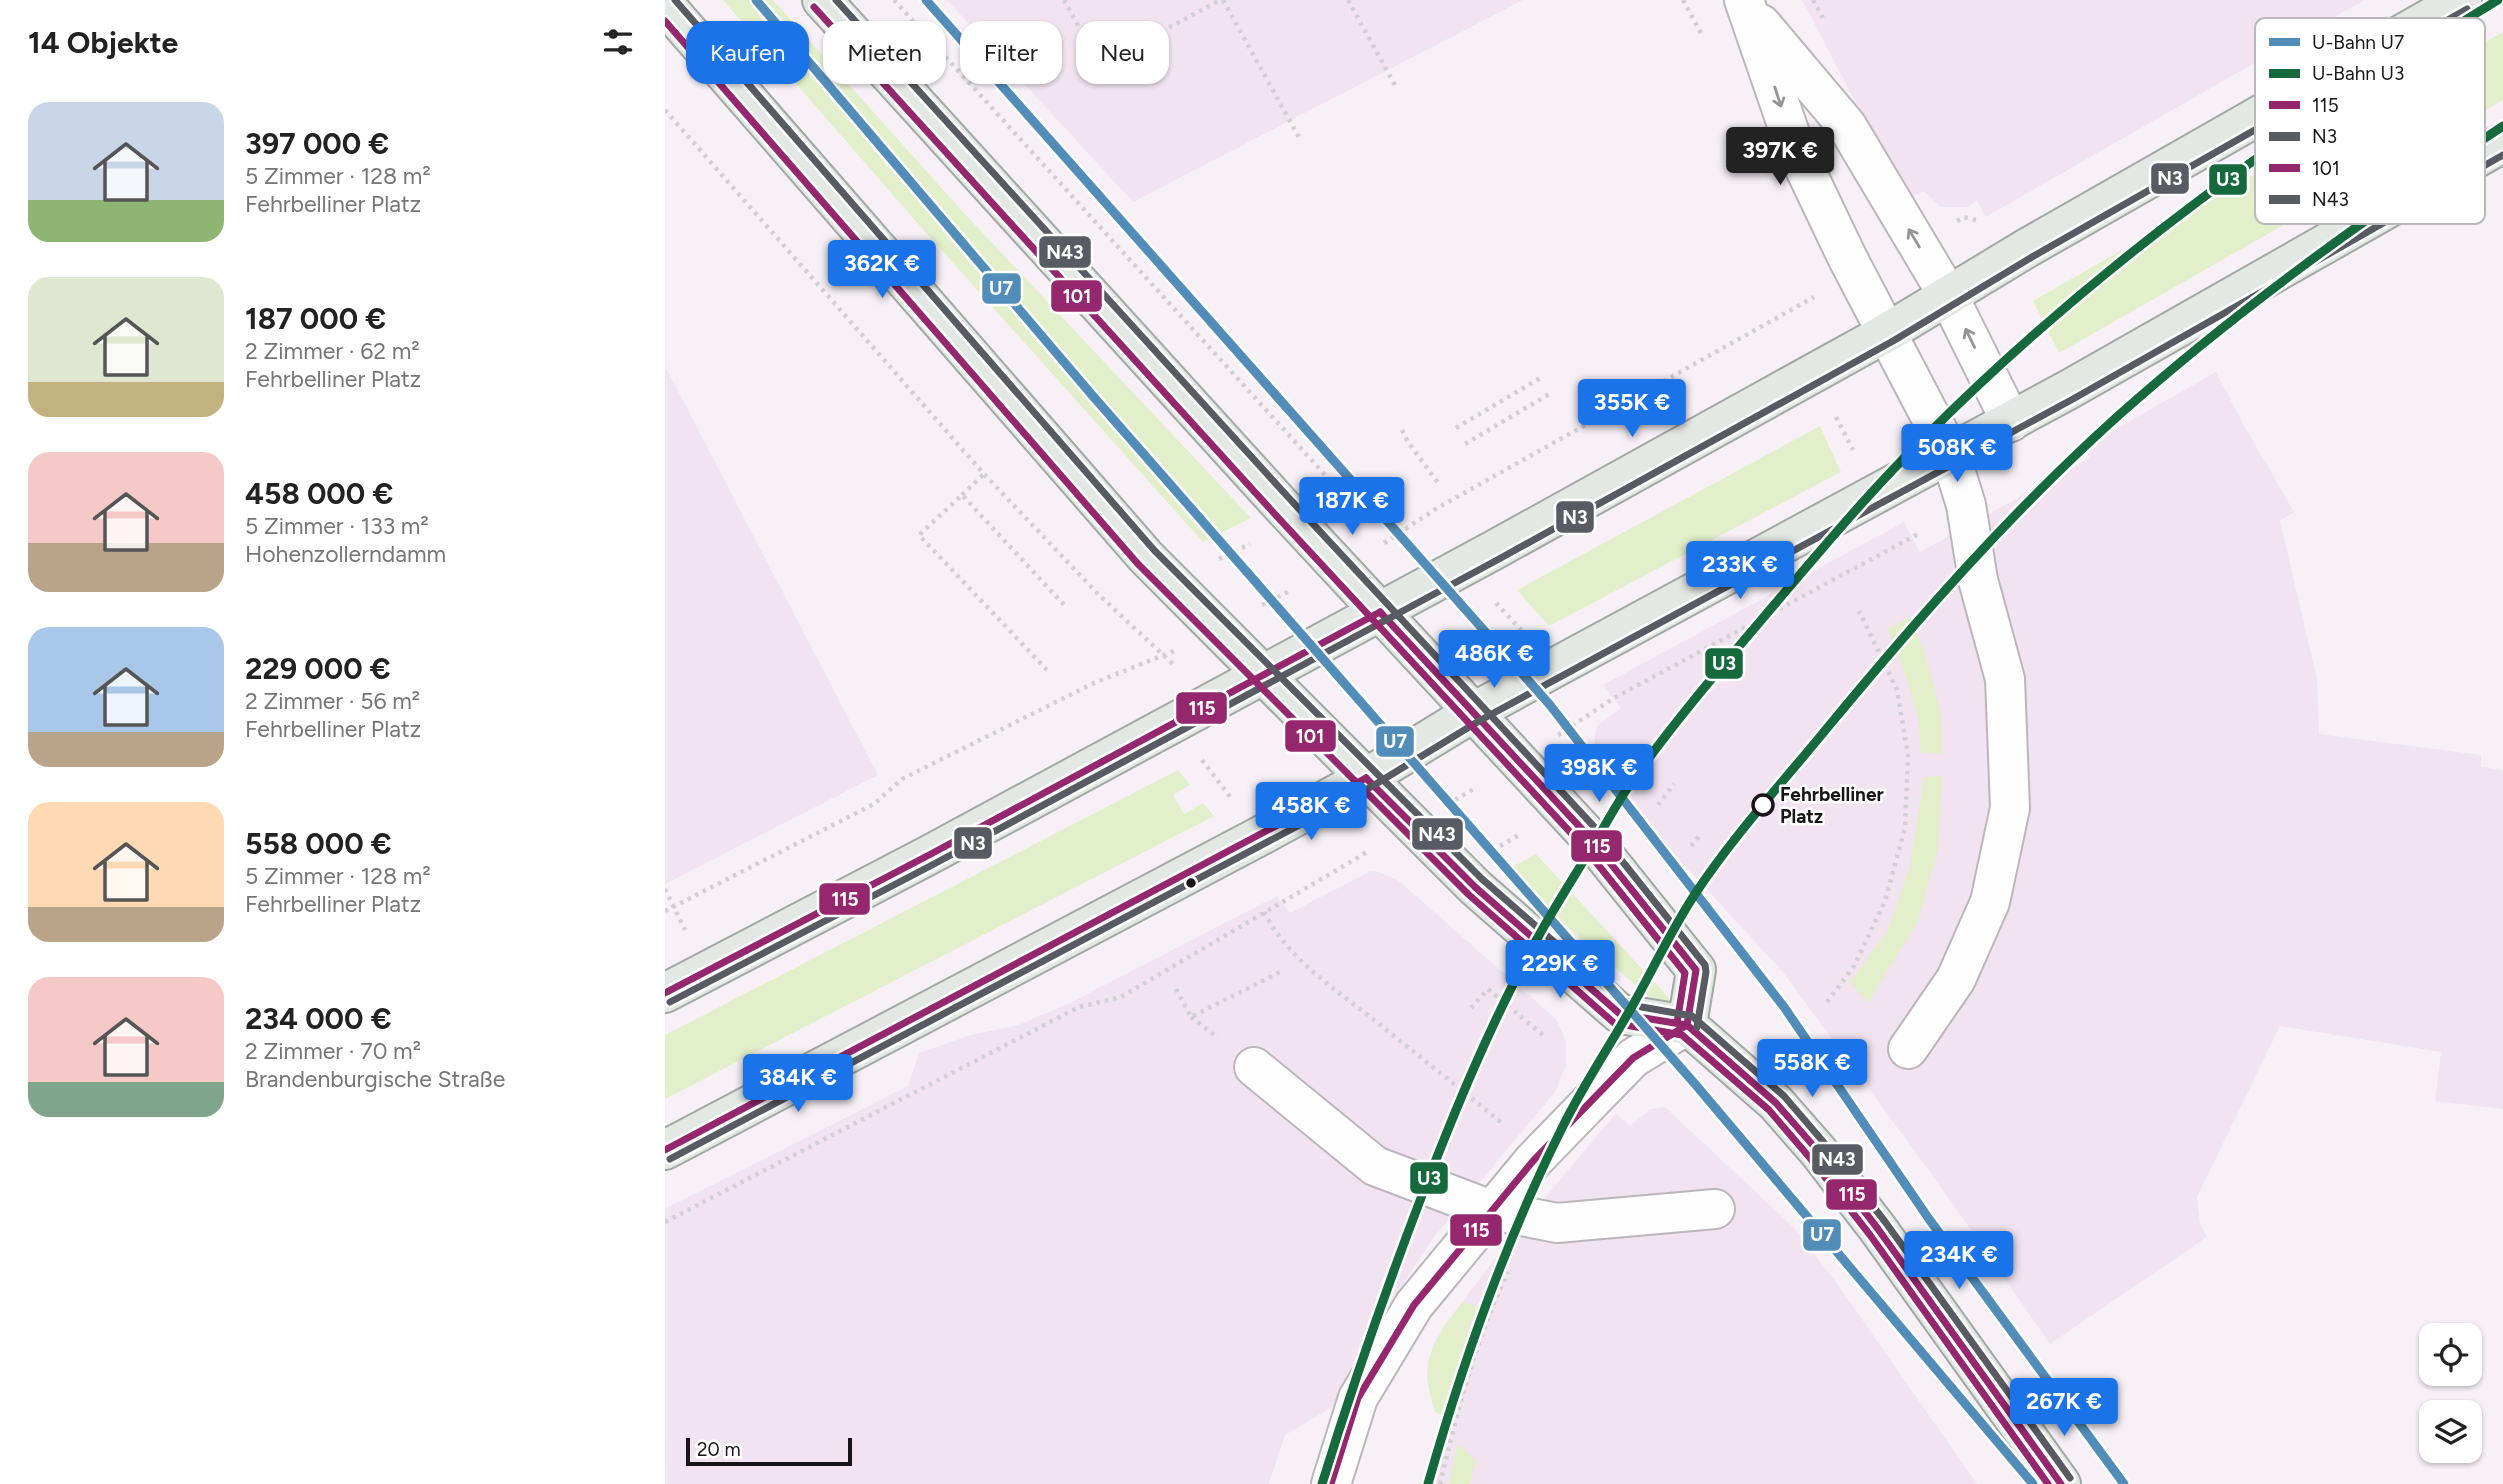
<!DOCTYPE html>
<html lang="de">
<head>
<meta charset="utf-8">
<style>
  :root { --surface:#fff; --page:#f6f6f6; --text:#222; --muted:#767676; --accent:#1a73e8 }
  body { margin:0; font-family:Figtree,sans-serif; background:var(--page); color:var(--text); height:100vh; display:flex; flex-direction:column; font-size:26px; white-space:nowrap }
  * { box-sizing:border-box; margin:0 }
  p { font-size:23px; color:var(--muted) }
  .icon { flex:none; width:38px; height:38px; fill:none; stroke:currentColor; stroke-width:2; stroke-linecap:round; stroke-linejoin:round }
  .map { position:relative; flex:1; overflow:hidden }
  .side { display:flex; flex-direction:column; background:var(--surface); width:665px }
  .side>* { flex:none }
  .hud { position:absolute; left:21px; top:21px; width:665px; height:63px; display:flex; gap:14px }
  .fabs { position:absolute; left:1754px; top:1323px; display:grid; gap:14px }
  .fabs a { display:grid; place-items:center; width:63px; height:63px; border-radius:14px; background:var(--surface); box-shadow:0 2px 5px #0004; font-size:35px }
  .scale { position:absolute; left:21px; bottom:18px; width:166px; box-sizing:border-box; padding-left:7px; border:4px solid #181418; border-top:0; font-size:19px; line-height:24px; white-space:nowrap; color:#181418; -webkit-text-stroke:5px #fff; paint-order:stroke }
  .price { position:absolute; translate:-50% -60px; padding:0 16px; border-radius:7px; background:var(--accent); color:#fff; font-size:23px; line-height:46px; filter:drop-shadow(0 2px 4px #0008) }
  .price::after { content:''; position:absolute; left:50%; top:42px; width:21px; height:16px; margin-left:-10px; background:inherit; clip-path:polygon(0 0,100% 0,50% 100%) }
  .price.current { background:#222; color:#fff }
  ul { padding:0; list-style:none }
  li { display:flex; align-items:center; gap:21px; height:175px; padding:0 28px }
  li span { display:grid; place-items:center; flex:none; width:196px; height:140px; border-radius:21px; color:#555 }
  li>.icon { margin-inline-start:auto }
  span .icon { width:84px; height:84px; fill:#fffc; stroke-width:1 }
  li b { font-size:30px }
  h2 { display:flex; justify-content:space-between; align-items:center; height:84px; padding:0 28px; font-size:30px }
  .tag { padding:0 24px; border-radius:21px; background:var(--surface); box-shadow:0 2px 5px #0004; font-size:24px; line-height:63px }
  .tag.current { background:var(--accent); color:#fff }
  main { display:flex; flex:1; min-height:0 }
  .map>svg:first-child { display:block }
  .built { fill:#f1e4f0 }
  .grass { fill:#e2efca }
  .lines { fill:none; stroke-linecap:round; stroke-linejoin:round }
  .minor-casing { stroke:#bab6ba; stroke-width:42 }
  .major-casing { stroke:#a2a8a4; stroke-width:42 }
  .path { stroke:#d2d0d2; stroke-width:4.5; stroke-dasharray:3.5 5; stroke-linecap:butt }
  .minor { stroke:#fefdfe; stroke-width:38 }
  .major { stroke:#e4e8e5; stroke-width:38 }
  .bus-1-casing { stroke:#fff; stroke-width:12 }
  .bus-2-casing { stroke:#fff; stroke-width:12 }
  .bus-3-casing { stroke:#fff; stroke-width:12 }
  .bus-4-casing { stroke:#fff; stroke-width:12 }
  .bus-1 { stroke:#95276e; stroke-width:7 }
  .bus-2 { stroke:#595b62; stroke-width:7 }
  .bus-3 { stroke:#95276e; stroke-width:7 }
  .bus-4 { stroke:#595b62; stroke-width:7 }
  .metro-1-casing { stroke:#fff; stroke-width:14 }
  .metro-2-casing { stroke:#fff; stroke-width:14 }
  .metro-1 { stroke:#528dba; stroke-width:9 }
  .metro-2 { stroke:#16683d; stroke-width:9 }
  .oneway { stroke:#969496 }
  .stop-dot { fill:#fff; stroke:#181418; stroke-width:3.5 }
  .bus-dot { fill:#181418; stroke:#fff; stroke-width:2.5 }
  .labels { text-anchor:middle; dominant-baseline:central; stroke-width:5; stroke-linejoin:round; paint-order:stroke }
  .stop-label { font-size:19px; font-weight:bold; fill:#181418; stroke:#fff; text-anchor:start }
  .key { fill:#fff; stroke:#bab8ba; stroke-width:2 }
  .key-label { font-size:19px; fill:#181418 }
  .line-badge { stroke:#fff; stroke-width:2.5 }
  .badge-label { font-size:19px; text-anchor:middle; font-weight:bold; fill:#fff }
</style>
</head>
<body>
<main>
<section class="side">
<h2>14 Objekte<svg class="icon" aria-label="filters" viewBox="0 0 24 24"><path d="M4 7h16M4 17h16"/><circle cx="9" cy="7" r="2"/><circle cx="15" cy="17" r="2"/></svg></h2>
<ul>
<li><span style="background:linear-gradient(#c9d6e8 70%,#8fb573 0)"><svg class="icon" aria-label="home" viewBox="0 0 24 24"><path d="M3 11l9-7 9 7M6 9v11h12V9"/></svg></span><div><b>397 000 €</b><p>5 Zimmer · 128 m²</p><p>Fehrbelliner Platz</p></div></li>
<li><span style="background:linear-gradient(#dfe7d0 75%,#c2b280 0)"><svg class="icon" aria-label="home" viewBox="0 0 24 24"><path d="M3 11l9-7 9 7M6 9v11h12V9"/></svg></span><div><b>187 000 €</b><p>2 Zimmer · 62 m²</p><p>Fehrbelliner Platz</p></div></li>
<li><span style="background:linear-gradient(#f6c9c9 65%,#b9a48a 0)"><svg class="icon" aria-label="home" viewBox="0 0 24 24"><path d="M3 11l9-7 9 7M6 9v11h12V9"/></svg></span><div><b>458 000 €</b><p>5 Zimmer · 133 m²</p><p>Hohenzollerndamm</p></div></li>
<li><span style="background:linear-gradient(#a9c7e8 75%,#b9a48a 0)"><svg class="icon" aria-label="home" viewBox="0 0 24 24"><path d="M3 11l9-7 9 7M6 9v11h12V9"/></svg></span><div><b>229 000 €</b><p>2 Zimmer · 56 m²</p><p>Fehrbelliner Platz</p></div></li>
<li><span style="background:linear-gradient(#ffd9b3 75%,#b9a48a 0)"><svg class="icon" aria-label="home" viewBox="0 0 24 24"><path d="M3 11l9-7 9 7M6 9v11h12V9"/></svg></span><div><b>558 000 €</b><p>5 Zimmer · 128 m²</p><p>Fehrbelliner Platz</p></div></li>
<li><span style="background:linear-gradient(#f6c9c9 75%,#7fa58c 0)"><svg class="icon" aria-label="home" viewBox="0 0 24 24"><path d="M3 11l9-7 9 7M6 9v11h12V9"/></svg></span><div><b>234 000 €</b><p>2 Zimmer · 70 m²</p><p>Brandenburgische Straße</p></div></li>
</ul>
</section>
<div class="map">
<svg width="1838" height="1484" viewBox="0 0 1838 1484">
  <rect width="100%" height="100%" fill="#f7f1f7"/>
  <g class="built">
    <polygon points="282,0 858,0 468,202"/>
    <polygon points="1137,0 1699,0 1321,217 1312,201 1302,207 1275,207 1259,191 1246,198 1203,126"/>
    <polygon points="0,366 213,775 0,884"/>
    <polygon points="1551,372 1577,422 1629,512 1615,521 1652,679 1654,734 1816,755 1816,767 1838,770 1838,1109 1770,1101 1776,1052 1615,1026 1532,1197 1535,1224 1542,1237 1385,1344 1276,1187 1117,971 937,776 929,753 930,735 932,726 956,708 938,685 1239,522 1255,552 1425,458 1419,447"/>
    <polygon points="706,871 714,872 734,881 891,1019 901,1041 901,1065 890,1092 770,1236 728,1299 674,1403 620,1435 604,1484 0,1484 0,1209 243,1086 254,1053 306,1035 353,1025 405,1003 612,896 625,913"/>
    <polygon points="1000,1107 1128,1227 1171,1282 1312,1484 767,1484 784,1419 781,1414 770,1412 762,1380 763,1360 779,1326 837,1249 951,1113 965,1126 985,1109"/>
  </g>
  <g class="grass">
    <polygon points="58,0 108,0 298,212 586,518 538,542 255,226"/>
    <polygon points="1838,32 1838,100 1394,353 1368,301"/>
    <polygon points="1155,426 1176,472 884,626 852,590"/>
    <polygon points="1245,617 1261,657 1276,714 1277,754 1256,753 1253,717 1239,671 1223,629"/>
    <polygon points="513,770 525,785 508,795 519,814 538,803 549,816 0,1099 0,1035"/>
    <polygon points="1277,776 1273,850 1253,921 1203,1003 1185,982 1222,932 1245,867 1259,777"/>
    <polygon points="871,854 1004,998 1004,1003 994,1005 838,872"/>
    <path d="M798,1302L812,1306C798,1343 788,1380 784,1419L770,1412C754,1360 766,1342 798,1302Z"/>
    <polygon points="793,1444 811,1461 805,1484 784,1484"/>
  </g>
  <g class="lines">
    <g class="minor-casing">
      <g id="minor">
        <polyline points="1079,0 1130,148 1182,257 1285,454 1301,505 1313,580 1340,679 1345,808 1325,902 1291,979 1243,1049"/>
        <polyline points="1096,24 1182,126 1284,297 1346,422"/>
        <polyline points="589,1067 710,1166 826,1210 892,1223 1050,1209"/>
        <polyline points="666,1484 693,1398 749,1305 868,1161 931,1096 968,1058 1022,1025"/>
      </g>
    </g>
    <g class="major-casing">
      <g id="major">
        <polyline points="157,0 615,504 926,839 1031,970 1022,1025"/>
        <polyline points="0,5 481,557 810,887 955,1014 1022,1025 1111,1103 1153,1151 1213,1229 1396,1484"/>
        <polyline points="0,993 264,855 829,550 1223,332 1362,248 1797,0"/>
        <polyline points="0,1150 595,836 701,778 809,712 891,667 1403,390 1838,143"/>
      </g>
    </g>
    <g class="path">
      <polyline points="229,0 691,509"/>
      <polyline points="399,0 435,65 555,0"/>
      <polyline points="558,0 636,141"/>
      <polyline points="683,0 732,89"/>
      <polyline points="1018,0 1037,35"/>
      <polyline points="1148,0 1158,18"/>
      <polyline points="0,110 319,474 433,594 510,666"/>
      <polyline points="1292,221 1299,217 1314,221"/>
      <polyline points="1171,417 1188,450"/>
      <polyline points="791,428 877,377"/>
      <polyline points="737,430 743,442 773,483"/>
      <polyline points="800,444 886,393"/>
      <polyline points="297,495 319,474"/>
      <polyline points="719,543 774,507 1149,297"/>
      <polyline points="554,559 585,544"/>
      <polyline points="831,603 858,632"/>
      <polyline points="597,605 627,590"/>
      <polyline points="382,670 254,535 297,495 402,608"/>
      <polyline points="893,735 949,698 1255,533"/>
      <polyline points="537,760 566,798"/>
      <polyline points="790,800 812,787"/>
      <polyline points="993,805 1009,784"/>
      <polyline points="835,846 854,835"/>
      <polyline points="1026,846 1036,834"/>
      <polyline points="0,889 20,930"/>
      <polyline points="0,911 209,804 237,779 429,683 509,651"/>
      <path d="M599,912C624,960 671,990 713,1023C755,1057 797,1090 838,1124"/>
      <polyline points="511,989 526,1017 615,972"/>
      <polyline points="1162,1002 1189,966 1220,901 1240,828 1243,755 1232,690 1194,611"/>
      <polyline points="806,1008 823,989 880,1037"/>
      <polyline points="526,1017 553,1038"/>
      <polyline points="0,1222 414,1007 456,997 704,851"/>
      <path d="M775,1484C792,1412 811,1339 843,1272"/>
    </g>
    <use href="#minor" class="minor"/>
    <use href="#major" class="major"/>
    <g class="bus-1-casing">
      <g id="bus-1">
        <polyline points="715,612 926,839 1031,970 1022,1025"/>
        <polyline points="701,778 810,887 955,1014 1022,1025 1111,1103 1153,1151 1213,1229 1396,1484"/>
        <polyline points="0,993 264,855 715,612"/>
        <polyline points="0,1150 701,778"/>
        <polyline points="666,1484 693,1398 749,1305 868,1161 968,1058 1022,1025"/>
      </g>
    </g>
    <g class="bus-2-casing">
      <g id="bus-2">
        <polyline points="5,1002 269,864 834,559 1228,341 1367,257 1802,9"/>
        <polyline points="5,1159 706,787 814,721 1408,399 1838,155"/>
      </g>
    </g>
    <g class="bus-3-casing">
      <g id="bus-3">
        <polyline points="149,7 607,511 918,846 1020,973 1012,1023"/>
        <polyline points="0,21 473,564 803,894 949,1023 1017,1035 1104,1110 1145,1158 1205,1235 1383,1484"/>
      </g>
    </g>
    <g class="bus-4-casing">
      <g id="bus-4">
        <polyline points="10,0 489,550 817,879 960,1004 1027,1016 1119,1096 1161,1145 1221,1223 1405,1478"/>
        <polyline points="171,0 623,497 934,832 1040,965 1041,972 1032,1027"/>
      </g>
    </g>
    <use href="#bus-1" class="bus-1"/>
    <use href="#bus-2" class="bus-2"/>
    <use href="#bus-3" class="bus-3"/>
    <use href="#bus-4" class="bus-4"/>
    <g class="metro-1-casing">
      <g id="metro-1">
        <polyline points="91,0 427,395 1030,1084 1368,1484"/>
        <polyline points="261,0 885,705 1119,1007 1264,1219 1459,1484"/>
      </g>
    </g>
    <g class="metro-2-casing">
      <g id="metro-2">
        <path d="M657,1484C687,1387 720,1292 756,1198C790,1110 826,1022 872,939C889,908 909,877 927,847C941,824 953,801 968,780C1013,716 1065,657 1115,598C1162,543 1208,488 1259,438C1430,266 1627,125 1833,0"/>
        <path d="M763,1484C798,1361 840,1241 898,1126C919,1084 946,1044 969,1003C989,967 1007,929 1030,894C1069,835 1118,782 1163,727C1254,617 1348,510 1454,415C1574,308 1705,215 1838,126"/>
      </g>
    </g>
    <use href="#metro-1" class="metro-1"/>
    <use href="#metro-2" class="metro-2"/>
  </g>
  <defs><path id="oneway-shaft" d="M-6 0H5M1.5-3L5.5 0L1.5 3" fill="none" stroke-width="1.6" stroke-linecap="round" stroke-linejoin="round" transform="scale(1.75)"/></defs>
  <g class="oneway">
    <use href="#oneway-shaft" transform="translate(1113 97) rotate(72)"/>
    <use href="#oneway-shaft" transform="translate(1249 238) rotate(-121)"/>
    <use href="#oneway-shaft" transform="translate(1305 338) rotate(-116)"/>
  </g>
  <circle class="stop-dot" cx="1098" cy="805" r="10"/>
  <circle class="bus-dot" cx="526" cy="883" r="6"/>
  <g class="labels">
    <g class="stop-label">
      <text x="1115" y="794">Fehrbelliner<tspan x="1115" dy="22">Platz</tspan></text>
    </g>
  </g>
  <rect x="1590" y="18" width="230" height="206" rx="10" class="key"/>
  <rect x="1604" y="38" width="31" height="8" fill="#528dba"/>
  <rect x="1604" y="69" width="31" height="9" fill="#16683d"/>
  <rect x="1604" y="101" width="31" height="8" fill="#95276e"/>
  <rect x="1604" y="132" width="31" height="9" fill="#595b62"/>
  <rect x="1604" y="164" width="31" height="8" fill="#95276e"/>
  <rect x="1604" y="195" width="31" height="9" fill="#595b62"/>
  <g class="key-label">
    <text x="1647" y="49">U-Bahn U7</text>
    <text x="1647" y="80">U-Bahn U3</text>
    <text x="1647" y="112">115</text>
    <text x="1647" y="143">N3</text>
    <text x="1647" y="175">101</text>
    <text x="1647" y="206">N43</text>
  </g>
  <g class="line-badge">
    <rect x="1485" y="162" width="40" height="33" rx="7" fill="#595b62"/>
    <rect x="1543" y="163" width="40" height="33" rx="7" fill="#16683d"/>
    <rect x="373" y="235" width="54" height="34" rx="7" fill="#595b62"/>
    <rect x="316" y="272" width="41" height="33" rx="7" fill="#528dba"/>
    <rect x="385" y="279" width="53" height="34" rx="7" fill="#95276e"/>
    <rect x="890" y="500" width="40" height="34" rx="7" fill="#595b62"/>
    <rect x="1039" y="647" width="40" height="33" rx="7" fill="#16683d"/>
    <rect x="510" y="691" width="53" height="34" rx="7" fill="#95276e"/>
    <rect x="619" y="719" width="53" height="34" rx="7" fill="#95276e"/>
    <rect x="710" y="725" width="40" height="33" rx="7" fill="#528dba"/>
    <rect x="746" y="817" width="53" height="34" rx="7" fill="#595b62"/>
    <rect x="288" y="826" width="40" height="34" rx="7" fill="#595b62"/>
    <rect x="905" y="829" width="53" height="34" rx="7" fill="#95276e"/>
    <rect x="153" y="882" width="53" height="34" rx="7" fill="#95276e"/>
    <rect x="1146" y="1143" width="53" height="33" rx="7" fill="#595b62"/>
    <rect x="744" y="1161" width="40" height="34" rx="7" fill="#16683d"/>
    <rect x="1160" y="1178" width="53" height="33" rx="7" fill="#95276e"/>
    <rect x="784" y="1213" width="54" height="34" rx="7" fill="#95276e"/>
    <rect x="1137" y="1218" width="40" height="34" rx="7" fill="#528dba"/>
  </g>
  <g class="badge-label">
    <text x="1505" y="185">N3</text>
    <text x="1563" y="186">U3</text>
    <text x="400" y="259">N43</text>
    <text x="336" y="295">U7</text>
    <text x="412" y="303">101</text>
    <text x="910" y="524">N3</text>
    <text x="1059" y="670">U3</text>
    <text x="537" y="715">115</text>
    <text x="645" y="743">101</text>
    <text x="730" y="748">U7</text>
    <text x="772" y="841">N43</text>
    <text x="308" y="850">N3</text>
    <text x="932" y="853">115</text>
    <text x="180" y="906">115</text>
    <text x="1172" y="1166">N43</text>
    <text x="764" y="1185">U3</text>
    <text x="1187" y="1201">115</text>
    <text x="811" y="1237">115</text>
    <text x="1157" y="1241">U7</text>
  </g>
</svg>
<div class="fabs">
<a><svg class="icon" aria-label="locate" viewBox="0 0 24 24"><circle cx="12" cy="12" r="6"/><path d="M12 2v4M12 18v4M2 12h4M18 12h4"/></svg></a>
<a><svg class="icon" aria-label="layers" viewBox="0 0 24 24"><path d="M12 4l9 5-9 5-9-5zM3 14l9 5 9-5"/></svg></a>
</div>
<div class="scale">20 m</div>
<b class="price current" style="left:1115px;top:187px">397K €</b>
<b class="price" style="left:217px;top:300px">362K €</b>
<b class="price" style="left:967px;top:439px">355K €</b>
<b class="price" style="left:1292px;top:484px">508K €</b>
<b class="price" style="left:687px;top:537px">187K €</b>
<b class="price" style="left:1075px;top:601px">233K €</b>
<b class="price" style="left:829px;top:690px">486K €</b>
<b class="price" style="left:934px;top:804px">398K €</b>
<b class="price" style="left:646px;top:842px">458K €</b>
<b class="price" style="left:895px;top:1000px">229K €</b>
<b class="price" style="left:1147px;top:1099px">558K €</b>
<b class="price" style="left:133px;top:1114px">384K €</b>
<b class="price" style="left:1294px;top:1291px">234K €</b>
<b class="price" style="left:1399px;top:1438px">267K €</b>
<div class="hud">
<a class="tag current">Kaufen</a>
<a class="tag">Mieten</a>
<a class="tag">Filter</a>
<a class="tag">Neu</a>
</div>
</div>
</main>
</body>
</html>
